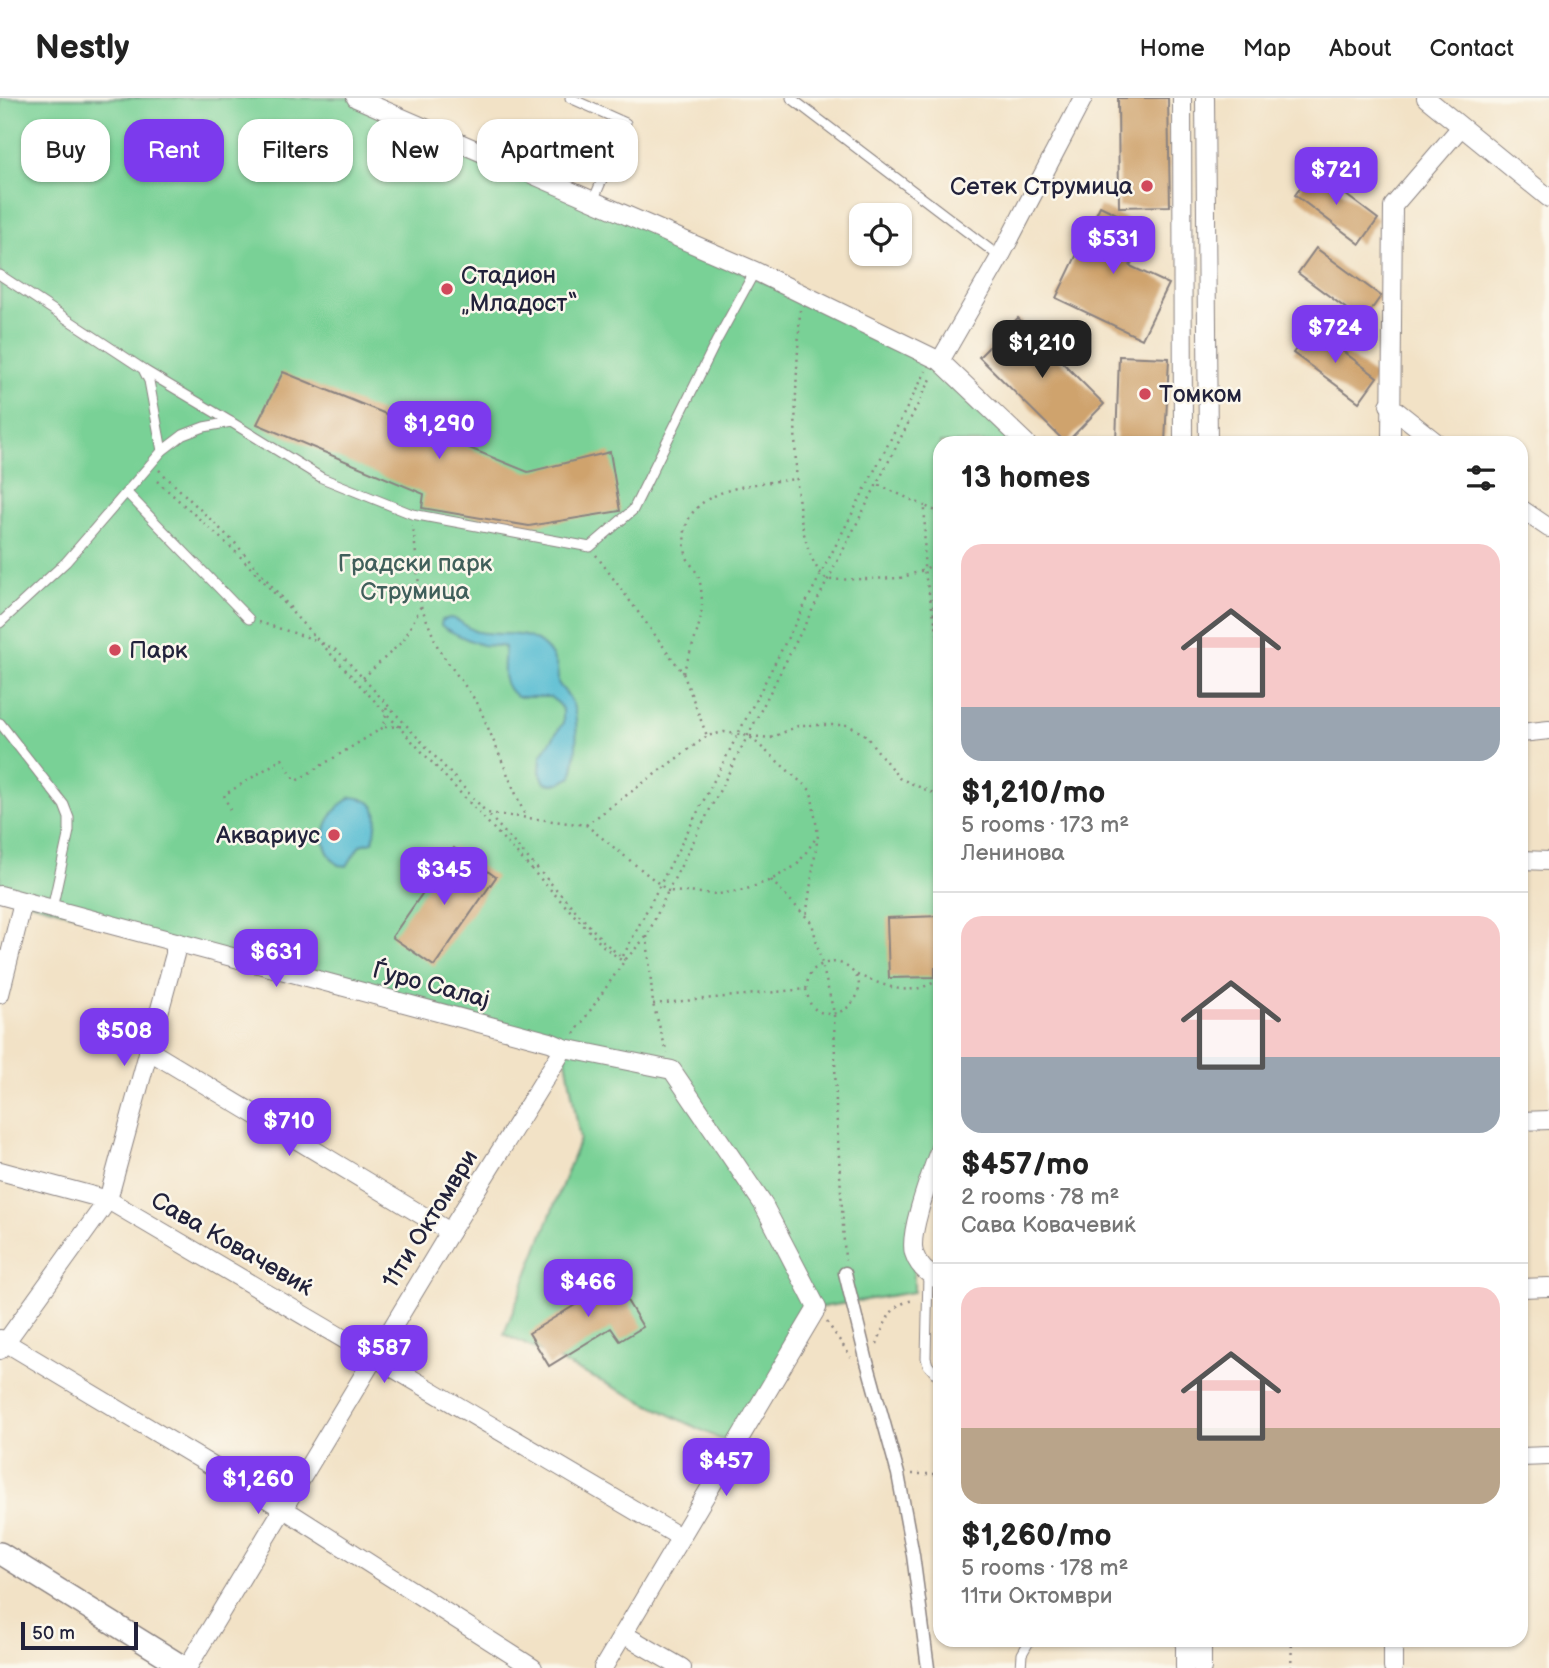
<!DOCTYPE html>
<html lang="en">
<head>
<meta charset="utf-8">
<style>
  :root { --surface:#fff; --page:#f6f6f6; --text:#222; --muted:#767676; --line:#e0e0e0; --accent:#7c3aed }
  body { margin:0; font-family:"Balsamiq Sans",sans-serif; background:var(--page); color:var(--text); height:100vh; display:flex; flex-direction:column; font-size:26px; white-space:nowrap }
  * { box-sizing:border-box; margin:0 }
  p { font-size:23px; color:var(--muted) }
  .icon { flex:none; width:38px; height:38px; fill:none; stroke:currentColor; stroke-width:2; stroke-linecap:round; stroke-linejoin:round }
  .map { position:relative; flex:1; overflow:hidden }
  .details { position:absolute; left:933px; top:338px; width:595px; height:1211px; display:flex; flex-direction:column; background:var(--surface); border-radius:21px; box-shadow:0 2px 5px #0004 }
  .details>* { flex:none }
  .hud { position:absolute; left:21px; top:21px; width:665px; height:63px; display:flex; gap:14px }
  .buttons { position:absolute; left:849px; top:105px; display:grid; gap:14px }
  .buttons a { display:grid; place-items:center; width:63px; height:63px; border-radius:14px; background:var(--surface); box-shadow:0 2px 5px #0004; font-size:35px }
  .scale { position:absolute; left:21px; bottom:18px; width:117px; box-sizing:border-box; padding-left:7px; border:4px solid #22223b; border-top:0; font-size:19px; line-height:24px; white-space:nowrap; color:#22223b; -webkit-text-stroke:5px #fbf7ec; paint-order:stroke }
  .price { position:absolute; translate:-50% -60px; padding:0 16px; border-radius:14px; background:var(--accent); color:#fff; font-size:23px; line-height:46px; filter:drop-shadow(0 2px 4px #0008) }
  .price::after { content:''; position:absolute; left:50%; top:42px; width:21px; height:16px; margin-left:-10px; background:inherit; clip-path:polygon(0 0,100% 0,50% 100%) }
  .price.active { background:#222; color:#fff }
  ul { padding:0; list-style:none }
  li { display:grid; align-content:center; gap:14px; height:371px; padding:0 28px }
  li+li { border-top:2px solid var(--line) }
  li span { display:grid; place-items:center; height:217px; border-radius:21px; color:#555 }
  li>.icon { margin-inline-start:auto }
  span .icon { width:126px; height:126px; fill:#fffc; stroke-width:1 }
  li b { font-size:30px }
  h2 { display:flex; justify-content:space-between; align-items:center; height:84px; padding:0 28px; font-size:30px }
  .pill { padding:0 24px; border-radius:21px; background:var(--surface); box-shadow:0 2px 5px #0004; font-size:24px; line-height:63px }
  .pill.active { background:var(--accent); color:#fff }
  header { display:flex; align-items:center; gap:42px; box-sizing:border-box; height:98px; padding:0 35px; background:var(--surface); border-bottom:2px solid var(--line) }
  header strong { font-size:33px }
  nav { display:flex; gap:38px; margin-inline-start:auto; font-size:24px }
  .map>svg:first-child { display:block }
  .green { fill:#79d196; stroke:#4e7a68; stroke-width:2 }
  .water { fill:#54bcd2; stroke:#3b6f86; stroke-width:2 }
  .building { fill:#cfa36d }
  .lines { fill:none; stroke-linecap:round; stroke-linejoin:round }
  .service-casing { stroke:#8a8280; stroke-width:11 }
  .pedestrian-casing { stroke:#8a8280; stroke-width:15 }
  .minor-casing { stroke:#8a8280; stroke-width:20 }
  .tertiary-casing { stroke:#8a8280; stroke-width:24 }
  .path { stroke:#8a8280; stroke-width:2.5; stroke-dasharray:2 5; stroke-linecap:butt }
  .service { stroke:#fff; stroke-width:9 }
  .pedestrian { stroke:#fff; stroke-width:12 }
  .minor { stroke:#fff; stroke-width:18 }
  .tertiary { stroke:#fff; stroke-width:21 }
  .poi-dot { fill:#d1495b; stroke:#fbf7ec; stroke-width:2.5 }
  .labels { text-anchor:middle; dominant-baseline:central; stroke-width:5; stroke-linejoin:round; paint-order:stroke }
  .poi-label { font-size:24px; fill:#22223b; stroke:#fbf7ec; text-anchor:start }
  .park-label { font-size:24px; fill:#405f5b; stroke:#fbf7ec }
  .street-label { font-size:24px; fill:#22223b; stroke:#fbf7ec }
</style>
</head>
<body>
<header>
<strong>Nestly</strong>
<nav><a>Home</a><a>Map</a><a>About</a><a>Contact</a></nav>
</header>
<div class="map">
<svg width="1549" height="1570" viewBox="0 0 1549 1570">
  <rect width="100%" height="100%" fill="#fbf7ec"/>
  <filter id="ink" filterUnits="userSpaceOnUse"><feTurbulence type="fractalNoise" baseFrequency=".0143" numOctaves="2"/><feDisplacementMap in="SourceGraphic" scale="14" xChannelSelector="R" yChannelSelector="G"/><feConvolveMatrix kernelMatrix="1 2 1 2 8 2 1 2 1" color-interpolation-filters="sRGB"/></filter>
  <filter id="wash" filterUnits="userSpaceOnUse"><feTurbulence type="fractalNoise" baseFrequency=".00686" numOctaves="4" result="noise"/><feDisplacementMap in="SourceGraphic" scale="28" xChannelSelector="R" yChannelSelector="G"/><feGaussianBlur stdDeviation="1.57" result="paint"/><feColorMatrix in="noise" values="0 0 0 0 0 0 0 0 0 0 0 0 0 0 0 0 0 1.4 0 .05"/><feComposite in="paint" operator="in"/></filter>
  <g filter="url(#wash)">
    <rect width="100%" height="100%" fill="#f2e2c6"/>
    <polygon class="green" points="0,0 356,0 940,263 1026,345 940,345 940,1049 914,1157 914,1194 817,1210 734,1348 504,1236 580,1041 564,950 0,796"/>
    <g class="water">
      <path d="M450,520C462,521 467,532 478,534C504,539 526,530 546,550C556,561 558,570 558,585C561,590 566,594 569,599C581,615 576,660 572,679C563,684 556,688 545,685L540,674L541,658L563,625V612L558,605L550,599H517C499,585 504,569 505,549C497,547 490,548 482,547C475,545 445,532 441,527L442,522Z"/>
      <path d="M351,699C383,702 378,719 373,744L360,747L347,768L338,767C313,744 325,716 351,699Z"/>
    </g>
    <g id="blocks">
      <g class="building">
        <polygon points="1118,0 1168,0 1170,108 1119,109"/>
        <polygon points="1313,72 1378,121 1360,146 1295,97"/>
        <polygon points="1100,108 1148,131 1130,168 1169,186 1142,241 1056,200"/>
        <polygon points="1316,150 1381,198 1363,223 1298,175"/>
        <polygon points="1018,220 1104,306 1066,345 979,259"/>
        <polygon points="1312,230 1377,279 1359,304 1293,255"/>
        <polygon points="1119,258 1169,260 1165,345 1116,345"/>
        <polygon points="283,274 528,374 610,354 620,413 529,428 422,410 424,396 257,326"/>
        <polygon points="454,750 496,779 434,868 392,839"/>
        <polygon points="940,818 940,870 935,870 935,879 889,880 887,820"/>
        <polygon points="605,1166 643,1229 620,1243 611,1230 549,1268 529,1235 595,1195 585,1179"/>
      </g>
    </g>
  </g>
  <g filter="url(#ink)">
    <use href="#blocks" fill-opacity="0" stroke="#8a8280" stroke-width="2"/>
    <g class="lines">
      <g class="service-casing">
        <g id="service">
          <polyline points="570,0 626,25 593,103"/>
          <polyline points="791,0 1000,159"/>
          <polyline points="0,177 143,271 149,283 162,353"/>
          <polyline points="144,272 231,324"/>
          <polyline points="127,395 249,521"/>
          <polyline points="0,525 66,464 162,353 183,337 204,329 231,324 322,380 412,416 590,449 633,412 716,244 755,173"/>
          <polyline points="0,625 64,707 69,720 69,733 52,811"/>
          <polyline points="928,1177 926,1260 928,1267 940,1281"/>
          <polyline points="1021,1570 1022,1556 1030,1542"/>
        </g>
      </g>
      <g class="pedestrian-casing">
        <polyline id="pedestrian" points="845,1175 867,1264 898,1376 913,1457 928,1570"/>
      </g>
      <g class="minor-casing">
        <g id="minor">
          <polyline points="356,0 755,173 940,263 1026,345"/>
          <polyline points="1182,0 1183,345"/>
          <polyline points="1205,0 1208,345"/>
          <polyline points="1426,0 1549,100"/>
          <polyline points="940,263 1000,159 1083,0"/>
          <polyline points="1389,307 1437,345"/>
          <polyline points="1391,345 1393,108 1461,29"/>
          <polyline points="1521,411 1549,430"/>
          <polyline points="1521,635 1549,632"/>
          <polyline points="1521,762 1549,763"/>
          <polyline points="0,797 550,944 564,950 672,972 763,1106 817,1210 603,1570"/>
          <polyline points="0,896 23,804"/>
          <polyline points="148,952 450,1134"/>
          <polyline points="1521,1023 1549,1022"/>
          <path d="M940,1050C932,1074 908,1134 914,1155C918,1168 929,1177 940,1182"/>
          <polyline points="0,1073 108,1102 680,1439"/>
          <polyline points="1521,1190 1549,1189"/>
          <polyline points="0,1241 284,1411 533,1570"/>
          <polyline points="0,1252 108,1102 175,856 175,844"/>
          <polyline points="1521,1359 1549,1358"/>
          <polyline points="623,1536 682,1570"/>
          <polyline points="1185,1542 1185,1570"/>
          <polyline points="1202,1542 1202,1570"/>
          <polyline points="187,1570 450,1134 564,950"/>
          <polyline points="1393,1570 1393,1542"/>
        </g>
      </g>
      <g class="tertiary-casing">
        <polyline id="tertiary" points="0,1455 185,1570"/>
      </g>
      <g class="path">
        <path d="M800,212C798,270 781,443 827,482L900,480L924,472L925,408L940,415"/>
        <polyline points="159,372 236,446 294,514"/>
        <polyline points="157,383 235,453 602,847 621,862 926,273"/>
        <polyline points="879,387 925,408"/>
        <polyline points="596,457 683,575 707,638 724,634 749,638 811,693 818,737 806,819"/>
        <polyline points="940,461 924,472 940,546"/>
        <polyline points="421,508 439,552 478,606 526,720"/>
        <polyline points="259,524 319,543"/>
        <polyline points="322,545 338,553 487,715"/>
        <path d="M683,575C690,553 701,530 702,507C702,499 701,487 699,480C696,471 688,465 686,456C672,390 751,386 797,381"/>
        <polyline points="363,580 404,542 421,508 413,427"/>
        <polyline points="385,629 406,628"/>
        <polyline points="750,638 771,640 800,627 848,627 865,637 899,680 940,698"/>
        <polyline points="230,712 224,697 282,661 296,683 384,629 387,607"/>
        <polyline points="586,727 707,638"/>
        <polyline points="771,782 812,825 834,915 836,1008 845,1162"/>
        <polyline points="647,838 653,906 667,955"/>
        <polyline points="625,862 605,845 487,715 586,727 668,793 933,277"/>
        <path d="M857,877C889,888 907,901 940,881"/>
        <path d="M653,906L806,891C807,887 808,879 810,876C817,865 834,861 844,867C884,890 834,935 811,907C809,903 807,896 806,891"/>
        <polyline points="574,936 625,862 647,838 668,793 719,796 744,792 771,782 797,767 816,740"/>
        <polyline points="827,1224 851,1259"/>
        <path d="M877,1246C885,1226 889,1205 915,1202"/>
        <polyline points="912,1376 940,1376"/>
        <polyline points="1291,1570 1292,1542"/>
      </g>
      <use href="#service" class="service"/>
      <use href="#pedestrian" class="pedestrian"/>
      <use href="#minor" class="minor"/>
      <use href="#tertiary" class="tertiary"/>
    </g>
  </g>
  <g class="poi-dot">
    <circle cx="1147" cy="88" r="7"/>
    <circle cx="447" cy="191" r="7"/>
    <circle cx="1145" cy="296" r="7"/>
    <circle cx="115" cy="552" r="7"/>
    <circle cx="334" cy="737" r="7"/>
  </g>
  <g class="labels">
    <g class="poi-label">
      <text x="1133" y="88" text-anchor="end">Сетек Струмица</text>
      <text x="461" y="177">Стадион<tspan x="461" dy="28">„Младост“</tspan></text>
      <text x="1159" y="296">Томком</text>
      <text x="129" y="552">Парк</text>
      <text x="320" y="737" text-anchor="end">Аквариус</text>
    </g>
    <g class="park-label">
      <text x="415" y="465">Градски парк<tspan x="415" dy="28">Струмица</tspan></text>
    </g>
    <g class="street-label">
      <text transform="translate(431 887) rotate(15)">Ѓуро Салај</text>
      <text transform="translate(430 1121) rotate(-58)">11ти Октомври</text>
      <text transform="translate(232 1146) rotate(30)">Сава Ковачевиќ</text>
    </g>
  </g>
</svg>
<div class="buttons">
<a><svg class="icon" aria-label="locate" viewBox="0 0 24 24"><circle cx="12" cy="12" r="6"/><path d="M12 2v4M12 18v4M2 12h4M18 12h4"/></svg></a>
</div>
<div class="scale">50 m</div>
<b class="price" style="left:1336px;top:109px">$721</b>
<b class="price" style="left:1113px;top:178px">$531</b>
<b class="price" style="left:1335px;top:267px">$724</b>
<b class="price active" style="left:1042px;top:282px">$1,210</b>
<b class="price" style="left:439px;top:363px">$1,290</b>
<b class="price" style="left:444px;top:809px">$345</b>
<b class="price" style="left:276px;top:891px">$631</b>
<b class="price" style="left:124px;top:970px">$508</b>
<b class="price" style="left:289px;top:1060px">$710</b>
<b class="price" style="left:588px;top:1221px">$466</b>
<b class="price" style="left:384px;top:1287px">$587</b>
<b class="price" style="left:726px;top:1400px">$457</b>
<b class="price" style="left:258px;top:1418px">$1,260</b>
<div class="hud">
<a class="pill">Buy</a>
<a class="pill active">Rent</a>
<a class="pill">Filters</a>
<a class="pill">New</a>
<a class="pill">Apartment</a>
</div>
<section class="details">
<h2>13 homes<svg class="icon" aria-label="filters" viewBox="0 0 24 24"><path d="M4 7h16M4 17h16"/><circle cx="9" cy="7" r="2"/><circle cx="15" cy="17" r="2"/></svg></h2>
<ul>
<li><span style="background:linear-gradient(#f6c9c9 75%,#9aa5b1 0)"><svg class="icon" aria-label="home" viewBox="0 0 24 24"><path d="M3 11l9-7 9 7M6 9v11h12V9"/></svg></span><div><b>$1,210/mo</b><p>5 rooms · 173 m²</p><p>Ленинова</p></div></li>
<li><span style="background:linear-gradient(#f6c9c9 65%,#9aa5b1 0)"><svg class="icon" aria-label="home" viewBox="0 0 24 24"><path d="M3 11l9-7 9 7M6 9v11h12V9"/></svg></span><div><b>$457/mo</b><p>2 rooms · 78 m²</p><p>Сава Ковачевиќ</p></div></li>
<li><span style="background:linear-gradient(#f6c9c9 65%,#b9a48a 0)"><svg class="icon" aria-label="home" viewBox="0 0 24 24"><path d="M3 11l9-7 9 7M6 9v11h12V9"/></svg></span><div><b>$1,260/mo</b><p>5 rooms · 178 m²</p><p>11ти Октомври</p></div></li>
</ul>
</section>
</div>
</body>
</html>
